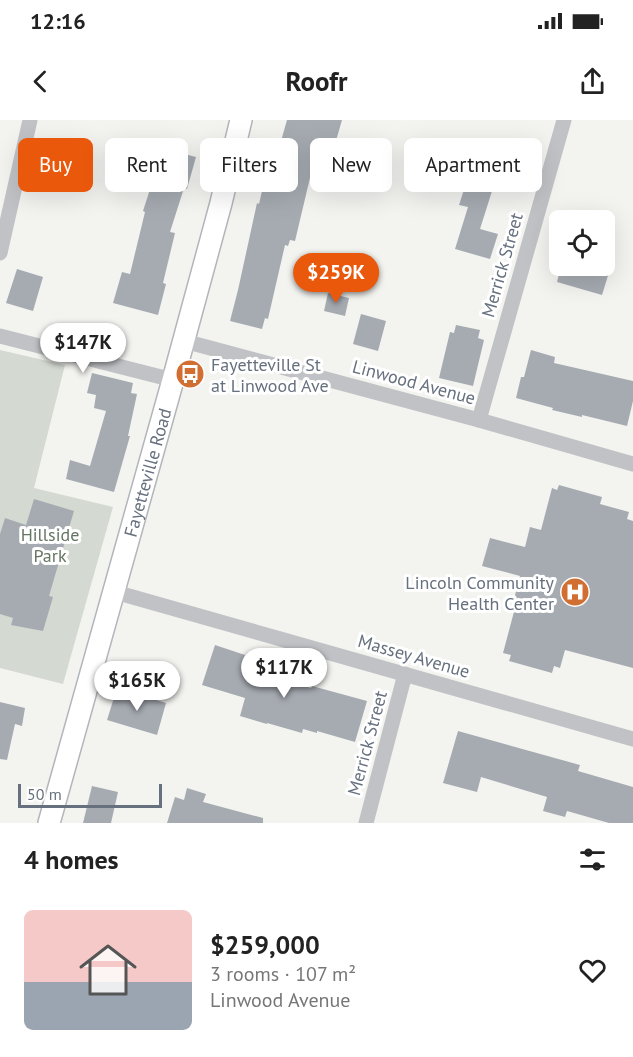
<!DOCTYPE html>
<html lang="en">
<head>
<meta charset="utf-8">
<style>
  :root { --surface:#fff; --page:#f2f2f2; --text:#222; --muted:#767676; --line:#e0e0e0; --accent:#ea580c }
  body { margin:0; font-family:"PT Sans",sans-serif; background:var(--page); color:var(--text); height:100vh; display:flex; flex-direction:column; font-size:22px; white-space:nowrap }
  * { box-sizing:border-box; margin:0 }
  p { font-size:20px; color:var(--muted) }
  .icon { flex:none; width:33px; height:33px; fill:none; stroke:currentColor; stroke-width:2; stroke-linecap:round; stroke-linejoin:round }
  .map { position:relative; height:703px; overflow:hidden }
  .sheet { display:flex; flex-direction:column; background:var(--surface); flex:1 }
  .sheet>* { flex:none }
  .guide { position:absolute; left:18px; top:18px; width:597px; height:54px; display:flex; gap:12px }
  .fabs { position:absolute; left:549px; top:90px; display:grid; gap:12px }
  .fabs a { display:grid; place-items:center; width:66px; height:66px; border-radius:9px; background:var(--surface); box-shadow:0 6px 24px #0002; font-size:30px }
  .scale { position:absolute; left:18px; bottom:15px; width:144px; box-sizing:border-box; padding-left:6px; border:3px solid #66707e; border-top:0; font-size:16px; line-height:21px; white-space:nowrap; color:#66707e; -webkit-text-stroke:4px #fff; paint-order:stroke }
  .price { position:absolute; translate:-50% -51px; padding:0 14px; border-radius:21px; background:#fff; color:#222; font-size:20px; line-height:39px; filter:drop-shadow(0 2px 3px #0008) }
  .price::after { content:''; position:absolute; left:50%; top:36px; width:18px; height:14px; margin-left:-9px; background:inherit; clip-path:polygon(0 0,100% 0,50% 100%) }
  .price.selected { background:var(--accent); color:#fff }
  ul { padding:0; list-style:none }
  li { display:flex; align-items:center; gap:18px; height:150px; padding:0 24px }
  li+li { border-top:2px solid var(--line) }
  li span { display:grid; place-items:center; flex:none; width:168px; height:120px; border-radius:9px; color:#555 }
  li>.icon { margin-inline-start:auto }
  span .icon { width:72px; height:72px; fill:#fffc; stroke-width:1 }
  li b { font-size:26px }
  h2 { display:flex; justify-content:space-between; align-items:center; height:72px; padding:0 24px; font-size:26px }
  .chip { padding:0 21px; border-radius:9px; background:var(--surface); box-shadow:0 6px 24px #0002; font-size:21px; line-height:54px }
  .chip.selected { background:var(--accent); color:#fff }
  .status { display:flex; justify-content:space-between; align-items:center; height:42px; padding:0 30px; background:var(--surface); direction:ltr }
  .status svg { height:16px; fill:currentColor }
  header { display:flex; justify-content:space-between; align-items:center; height:78px; padding:0 24px; background:var(--surface); font-size:27px; font-weight:800 }
  .map>svg:first-child { display:block }
  .green { fill:#d4dad2 }
  .building { fill:#a6abb2 }
  .lines { fill:none; stroke-linecap:round; stroke-linejoin:round }
  .secondary-casing { stroke:#b2b5ba; stroke-width:24 }
  .street { stroke:#c0c2c5; stroke-width:15 }
  .secondary { stroke:#fff; stroke-width:21 }
  .labels { text-anchor:middle; dominant-baseline:central; stroke-width:6; stroke-linejoin:round; paint-order:stroke }
  .street-label { font-size:18px; fill:#66707e; stroke:#fff }
  .poi-label { font-size:18px; fill:#66707e; stroke:#fff; text-anchor:start }
  .park-label { font-size:18px; fill:#657664; stroke:#fff }
</style>
</head>
<body>
<div class="status"><b>12:16</b><svg viewBox="0 0 49 12"><path d="M0 12V9h3v3zM5 12V6h3v6zM10 12V3h3v9zM15 12V0h3v12zM26 1h20v11H26zM47 4h2v5h-2z"/></svg></div>
<header><svg class="icon" aria-label="back" viewBox="0 0 24 24"><path d="M15 5l-7 7 7 7"/></svg>Roofr<svg class="icon" aria-label="share" viewBox="0 0 24 24"><path d="M12 15V3M7 8l5-5 5 5M5 13v7h14v-7"/></svg></header>
<div class="map">
<svg width="633" height="703" viewBox="0 0 633 703">
  <rect width="100%" height="100%" fill="#f3f4f0"/>
  <polygon class="green" points="0,230 65,245 34,368 113,387 63,564 0,548"/>
  <g class="building">
    <polygon points="287,0 342,0 329,45 314,41 295,121 290,120 288,126 285,125 268,199 265,198 262,209 230,201 238,170 257,83 259,84 269,40 275,42"/>
    <polygon points="483,19 514,31 507,52 499,49 480,109 498,114 490,139 455,129 468,87 459,85 469,54 470,54"/>
    <polygon points="150,25 196,37 187,69 184,68 170,112 175,113 163,163 166,164 158,195 113,183 122,152 130,154 145,92 143,91 153,60 141,56"/>
    <polygon points="561,146 611,146 602,175 557,162"/>
    <polygon points="17,149 43,157 33,191 6,183"/>
    <polygon points="328,173 349,178 345,196 324,191"/>
    <polygon points="361,194 386,201 378,231 353,224"/>
    <polygon points="456,205 480,210 478,218 484,220 473,266 439,258 450,212 454,213"/>
    <polygon points="531,230 555,237 554,243 633,261 633,281 627,306 582,295 582,297 552,290 553,288 516,278 521,257 524,257"/>
    <polygon points="92,253 133,263 131,273 137,274 128,316 130,316 114,372 66,359 70,340 90,346 106,291 94,288 96,275 87,273"/>
    <polygon points="559,365 602,377 600,384 629,392 627,399 633,401 633,548 565,530 560,548 554,546 552,553 509,541 511,535 503,533 515,488 512,487 520,456 482,446 490,418 525,427 530,407 541,410 552,368 557,370"/>
    <polygon points="34,379 74,391 49,476 53,477 43,511 11,505 13,498 0,494 0,414 5,398 26,405"/>
    <polygon points="215,525 245,535 242,545 281,556 280,559 311,568 312,566 367,581 355,622 317,611 317,613 303,609 302,613 267,603 267,604 240,596 245,578 202,565"/>
    <polygon points="117,568 166,583 157,615 107,600"/>
    <polygon points="0,582 25,588 22,606 15,604 7,640 0,639"/>
    <polygon points="458,611 580,645 578,651 633,667 633,703 609,703 567,691 565,697 543,691 547,677 481,657 477,672 443,663"/>
    <polygon points="92,666 118,672 111,703 83,703"/>
    <polygon points="187,668 206,674 203,682 263,698 263,703 167,703 175,677 184,680"/>
  </g>
  <g class="lines">
    <g class="secondary-casing">
      <g id="secondary">
        <path id="s1" d="M49,703L173,260L221,83L241,0"/>
      </g>
    </g>
    <g class="street">
      <polyline points="0,133 30,0"/>
      <polyline points="0,216 173,260"/>
      <polyline points="184,221 479,300 633,344"/>
      <polyline points="479,300 564,0"/>
      <polyline points="115,472 633,619"/>
      <polyline points="366,703 405,554"/>
    </g>
    <use href="#secondary" class="secondary"/>
  </g>
  <defs>
    <g id="bus-disc" transform="scale(1.5)"><circle r="9.5" fill="#d16f33" stroke="#fff"/><path d="M-5-6H5V4H4V6H2V4H-2V6H-4V4H-5ZM-3.5-4V0h7V-4ZM-3.5 1.2v1.5H-2V1.2ZM2 1.2v1.5H3.5V1.2Z" fill="#fff"/></g>
    <g id="hospital-disc" transform="scale(1.5)"><circle r="9.5" fill="#d16f33" stroke="#fff"/><path d="M-5-5h3v3.5h4V-5h3V5h-3V1.5h-4V5h-3Z" fill="#fff"/></g>
  </defs>
  <g fill-rule="evenodd">
    <use href="#bus-disc" x="190" y="254"/>
    <use href="#hospital-disc" x="575" y="472"/>
  </g>
  <g class="labels">
    <g class="street-label">
      <text transform="translate(502 145) rotate(-74)">Merrick Street</text>
      <text transform="translate(414 262) rotate(15)">Linwood Avenue</text>
      <text stroke="none"><textPath href="#s1" startOffset="364">Fayetteville Road</textPath></text>
      <text transform="translate(414 536) rotate(16)">Massey Avenue</text>
      <text transform="translate(367 623) rotate(-75)">Merrick Street</text>
    </g>
    <g class="poi-label">
      <text x="211" y="244">Fayetteville St<tspan x="211" dy="21">at Linwood Ave</tspan></text>
      <text x="554" y="462" text-anchor="end">Lincoln Community<tspan x="554" dy="21">Health Center</tspan></text>
    </g>
    <g class="park-label">
      <text x="50" y="414">Hillside<tspan x="50" dy="21">Park</tspan></text>
    </g>
  </g>
</svg>
<div class="fabs">
<a><svg class="icon" aria-label="locate" viewBox="0 0 24 24"><circle cx="12" cy="12" r="6"/><path d="M12 2v4M12 18v4M2 12h4M18 12h4"/></svg></a>
</div>
<div class="scale">50 m</div>
<b class="price selected" style="left:336px;top:184px">$259K</b>
<b class="price" style="left:83px;top:254px">$147K</b>
<b class="price" style="left:284px;top:579px">$117K</b>
<b class="price" style="left:137px;top:592px">$165K</b>
<div class="guide">
<a class="chip selected">Buy</a>
<a class="chip">Rent</a>
<a class="chip">Filters</a>
<a class="chip">New</a>
<a class="chip">Apartment</a>
</div>
</div>
<section class="sheet">
<h2>4 homes<svg class="icon" aria-label="filters" viewBox="0 0 24 24"><path d="M4 7h16M4 17h16"/><circle cx="9" cy="7" r="2"/><circle cx="15" cy="17" r="2"/></svg></h2>
<ul>
<li><span style="background:linear-gradient(#f6c9c9 60%,#9aa5b1 0)"><svg class="icon" aria-label="home" viewBox="0 0 24 24"><path d="M3 11l9-7 9 7M6 9v11h12V9"/></svg></span><div><b>$259,000</b><p>3 rooms · 107 m²</p><p>Linwood Avenue</p></div><svg class="icon" aria-label="heart" viewBox="0 0 24 24"><path d="M12 20l-8-8c-3-5 5-10 8-4 3-6 11-1 8 4z"/></svg></li>
</ul>
</section>
</body>
</html>
